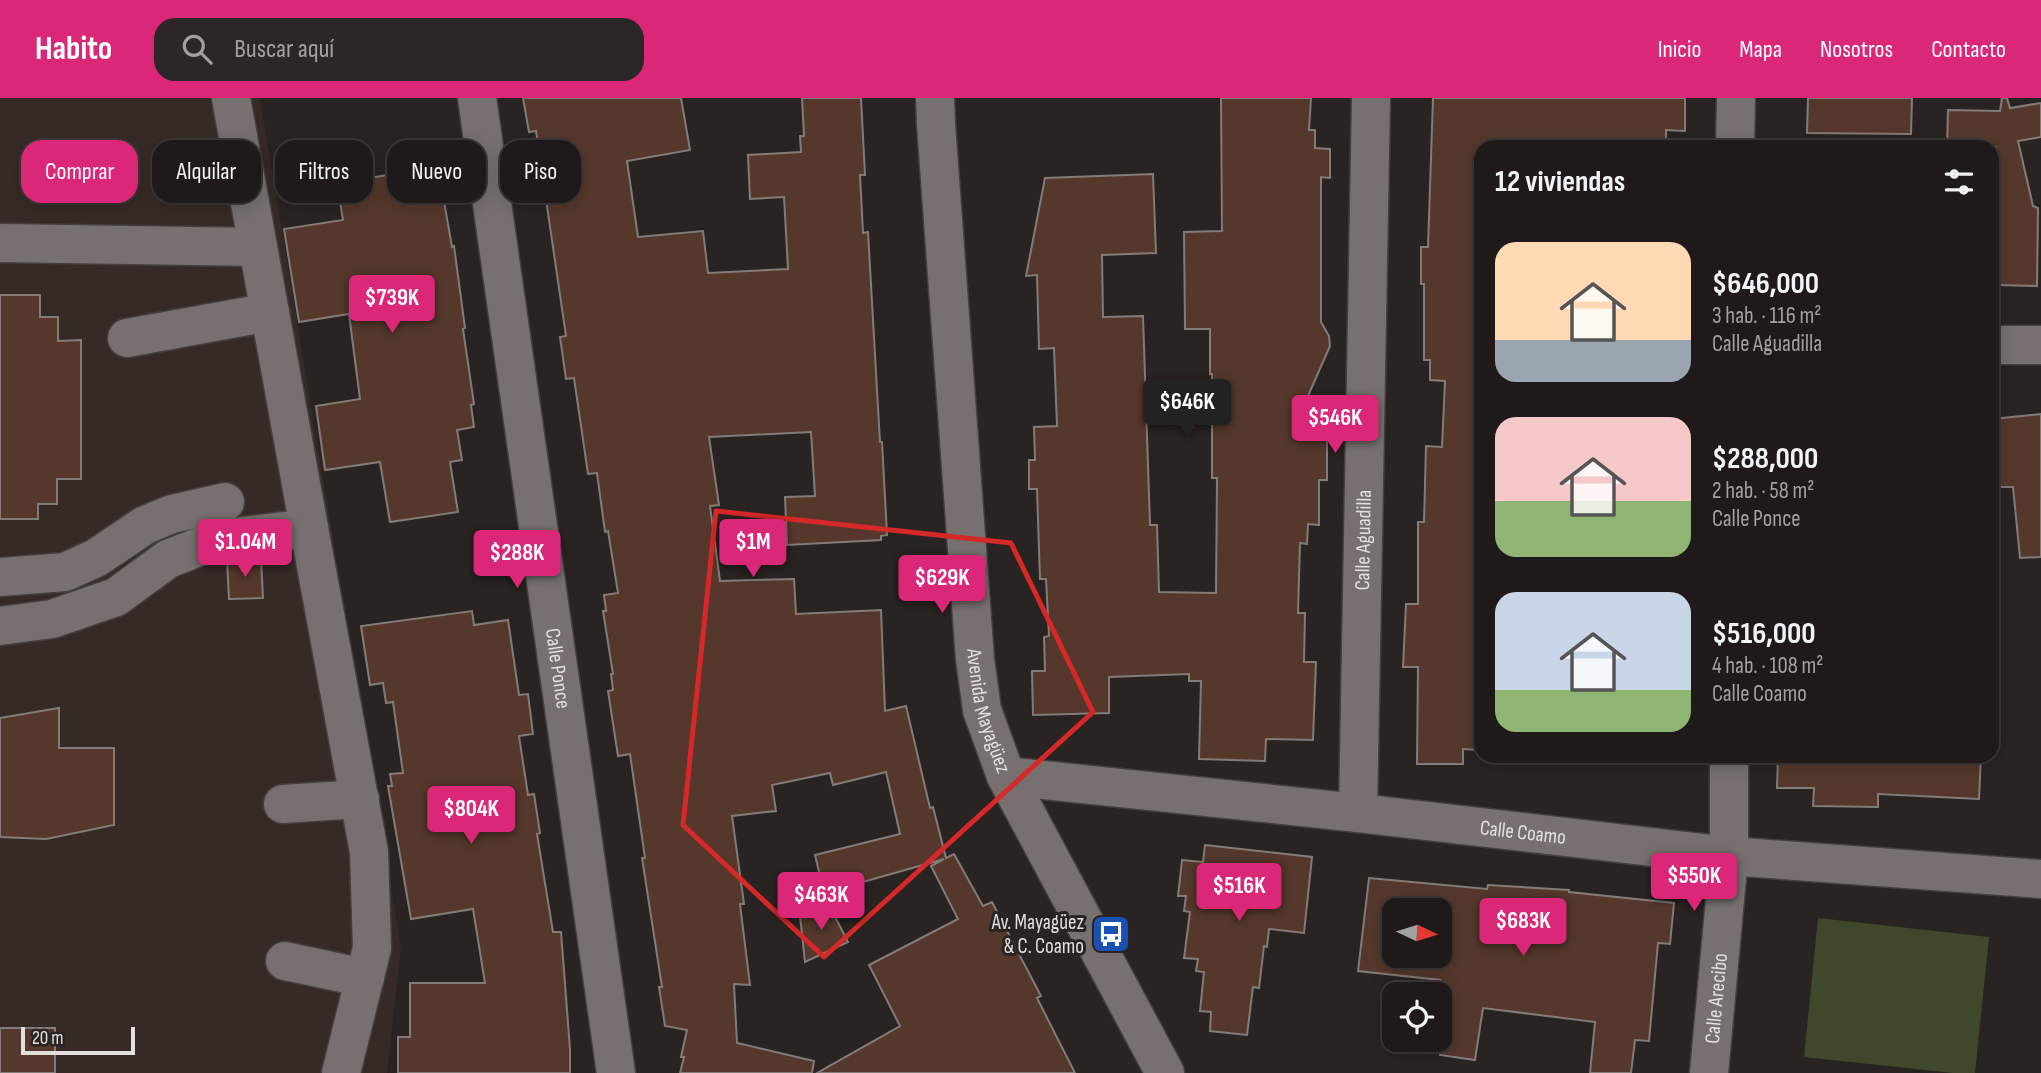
<!DOCTYPE html>
<html lang="es">
<head>
<meta charset="utf-8">
<style>
  :root { --surface:#1f1a19; --page:#2c2726; --text:#f1f3f6; --muted:#a1a1a2; --line:#3c3838; --accent:#db2777 }
  body { margin:0; font-family:"Sofia Sans Condensed",sans-serif; background:var(--page); color:var(--text); height:100vh; display:flex; flex-direction:column; font-size:26px; white-space:nowrap }
  * { box-sizing:border-box; margin:0 }
  p { font-size:23px; color:var(--muted) }
  .icon { flex:none; width:38px; height:38px; fill:none; stroke:currentColor; stroke-width:2; stroke-linecap:round; stroke-linejoin:round }
  .map { position:relative; flex:1; overflow:hidden }
  .sheet { position:absolute; left:1474px; top:42px; width:525px; height:623px; display:flex; flex-direction:column; background:var(--surface); border-radius:21px; box-shadow:0 4px 18px #0003,0 0 0 2px var(--line) }
  .sheet>* { flex:none }
  .hud { position:absolute; left:21px; top:42px; width:665px; height:63px; display:flex; gap:14px }
  .needle { width:46px; rotate:94deg }
  .buttons { position:absolute; left:1382px; top:800px; display:grid; gap:14px }
  .buttons a { display:grid; place-items:center; width:70px; height:70px; border-radius:14px; background:var(--surface); box-shadow:0 4px 18px #0003,0 0 0 2px var(--line); font-size:35px }
  .scale { position:absolute; left:21px; bottom:18px; width:114px; box-sizing:border-box; padding-left:7px; border:4px solid #e2dfdd; border-top:0; font-size:19px; line-height:24px; white-space:nowrap; color:#e2dfdd; -webkit-text-stroke:5px #292321; paint-order:stroke }
  .price { position:absolute; translate:-50% -60px; padding:0 16px; border-radius:7px; background:var(--accent); color:#fff; font-size:23px; line-height:46px; filter:drop-shadow(0 2px 4px #0008) }
  .price::after { content:''; position:absolute; left:50%; top:42px; width:21px; height:16px; margin-left:-10px; background:inherit; clip-path:polygon(0 0,100% 0,50% 100%) }
  .price.selected { background:#222; color:#fff }
  ul { padding:0; list-style:none }
  li { display:flex; align-items:center; gap:21px; height:175px; padding:0 21px }
  li span { display:grid; place-items:center; flex:none; width:196px; height:140px; border-radius:21px; color:#555 }
  li>.icon { margin-inline-start:auto }
  span .icon { width:84px; height:84px; fill:#fffc; stroke-width:1 }
  li b { font-size:30px }
  h2 { display:flex; justify-content:space-between; align-items:center; height:84px; padding:0 21px; font-size:30px }
  .pill { padding:0 24px; border-radius:21px; background:var(--surface); box-shadow:0 4px 18px #0003,0 0 0 2px var(--line); font-size:24px; line-height:63px }
  .pill.selected { background:var(--accent); color:#fff }
  header { display:flex; align-items:center; gap:42px; box-sizing:border-box; height:98px; padding:0 35px; background:var(--accent); color:#fff }
  header strong { font-size:33px }
  nav { display:flex; gap:38px; margin-inline-start:auto; font-size:24px }
  .search { width:490px; height:63px; background:var(--page); display:flex; align-items:center; gap:18px; box-sizing:border-box; padding:0 24px; border-radius:21px; color:var(--muted); font-size:26px }
  .map>svg:first-child { display:block }
  .built { fill:#362a26 }
  .green { fill:#40482c }
  .building { fill:#55382b; stroke:#827c79; stroke-width:2; fill-rule:evenodd }
  .lines { fill:none; stroke-linecap:round; stroke-linejoin:round }
  .minor-casing { stroke:#433f3d; stroke-width:41 }
  .minor { stroke:#77706e; stroke-width:38 }
  .marked { fill:none; stroke:#d62828; stroke-width:5; stroke-linejoin:round }
  .labels { text-anchor:middle; dominant-baseline:central; stroke-width:6; stroke-linejoin:round; paint-order:stroke }
  .street-label { font-size:21px; fill:#e2dfdd; stroke:#292321 }
  .poi-label { font-size:21px; fill:#e2dfdd; stroke:#292321; text-anchor:end }
</style>
</head>
<body>
<header>
<strong>Habito</strong>
<div class="search"><svg class="icon" aria-label="search" viewBox="0 0 24 24"><circle cx="10" cy="10" r="6"/><path d="M15 15l6 6"/></svg>Buscar aquí</div>
<nav><a>Inicio</a><a>Mapa</a><a>Nosotros</a><a>Contacto</a></nav>
</header>
<div class="map">
<svg width="2041" height="975" viewBox="0 0 2041 975">
  <rect width="100%" height="100%" fill="#292321"/>
  <polygon class="built" points="0,0 260,0 401,851 387,975 0,975"/>
  <polygon class="green" points="1818,820 1989,839 1975,975 1953,975 1804,959"/>
  <g class="building">
    <polygon points="523,0 681,0 690,52 627,63 638,139 703,133 708,175 788,171 784,99 750,101 748,57 801,54 800,38 804,38 802,0 861,0 865,77 860,77 863,135 868,134 880,344 882,344 887,437 881,438 881,442 787,447 785,399 815,398 811,334 709,339 719,407 710,408 720,483 794,481 796,516 881,512 885,613 906,608 930,710 933,709 946,760 954,756 983,808 992,804 1041,898 1037,900 1075,975 817,975 900,928 869,867 958,821 931,768 944,761 824,795 815,757 900,736 886,674 833,687 830,675 772,687 776,713 732,718 744,806 740,806 750,887 734,886 737,945 814,963 812,975 680,975 684,959 681,959 687,932 665,928 659,889 662,889 642,760 645,760 630,656 618,658 608,593 613,592 611,576 613,576 603,513 606,513 604,497 618,495 608,433 605,434 597,375 588,376 574,280 566,281 560,239 566,238 536,33 529,34"/>
    <polygon points="1221,0 1311,0 1309,32 1315,32 1315,50 1330,51 1330,80 1321,79 1321,224 1329,238 1330,248 1304,307 1327,308 1327,382 1319,382 1319,427 1308,426 1307,446 1300,445 1298,515 1305,515 1304,564 1316,564 1313,642 1266,641 1265,663 1199,661 1201,583 1189,583 1189,576 1109,579 1109,615 1033,617 1032,573 1045,573 1044,539 1049,538 1046,481 1040,481 1037,391 1029,391 1029,362 1035,362 1034,329 1057,328 1054,250 1039,251 1037,177 1026,178 1045,80 1153,76 1156,155 1102,157 1103,219 1143,218 1150,427 1157,427 1159,494 1216,495 1217,380 1212,380 1212,276 1210,276 1210,231 1185,231 1184,134 1222,133"/>
    <polygon points="1433,0 1685,0 1685,33 1666,32 1666,49 1480,49 1480,652 1463,651 1463,666 1417,666 1418,569 1403,569 1406,506 1418,506 1418,424 1424,424 1426,348 1442,349 1445,283 1430,282 1430,262 1424,262 1424,186 1421,186 1421,149 1428,149"/>
    <polygon points="1808,0 1912,0 1911,36 1807,35"/>
    <polygon points="2002,0 2007,0 2010,10 2041,5 2041,39 2018,43 2033,108 2038,110 2037,188 1998,187 1999,119 1992,118 1992,86 1996,49 1947,49 1948,12 2000,13"/>
    <polygon points="438,69 452,149 454,148 465,230 463,231 474,306 471,307 474,329 457,332 462,362 450,364 458,414 390,424 380,364 325,372 316,308 360,301 349,216 299,224 284,131 343,122 337,85"/>
    <polygon points="0,197 40,197 40,219 58,219 58,243 81,242 81,381 57,381 57,406 38,406 38,421 0,421"/>
    <polygon points="2041,316 2041,459 2020,460 2013,389 1992,389 1992,321"/>
    <polygon points="261,461 263,500 229,501 227,462"/>
    <polygon points="472,513 474,527 508,522 519,597 528,596 533,636 519,638 528,697 534,696 540,735 537,736 553,834 561,834 570,951 570,975 398,975 398,939 410,939 410,885 485,885 473,811 411,821 388,688 392,688 390,676 403,675 393,604 386,605 383,585 370,587 361,528"/>
    <polygon points="59,610 59,650 114,650 114,727 46,741 0,739 0,620"/>
    <polygon points="1778,658 1981,658 1979,701 1878,696 1878,709 1813,708 1814,690 1777,690"/>
    <polygon points="1205,747 1312,759 1304,835 1269,831 1267,849 1264,848 1259,890 1253,889 1247,937 1210,933 1211,914 1200,913 1204,874 1196,873 1198,861 1184,860 1190,814 1184,813 1186,798 1178,798 1182,762 1203,764"/>
    <path d="M1369,780L1487,791L1488,787L1569,792V794L1674,805L1670,846L1658,845L1649,943L1635,942L1631,975H1590L1595,924L1483,910L1475,962L1440,957V882L1358,873ZM1395,812H1440V858H1395Z"/>
    <polygon points="828,805 848,844 805,864 800,818"/>
    <rect x="0" y="930" width="55" height="45"/>
  </g>
  <g class="lines">
    <g class="minor-casing">
      <g id="minor">
        <path id="s1" d="M477,0L616,975"/>
        <path id="s2" d="M935,0L936,26L975,561L982,612L1006,678L1165,975"/>
        <polyline points="1735,49 1736,0"/>
        <polyline points="0,145 258,149"/>
        <polyline points="127,240 270,214"/>
        <polyline points="1992,247 2041,247"/>
        <polyline points="309,430 369,754 372,850 341,975"/>
        <polyline points="0,479 65,474 96,460 145,427 172,416 225,404"/>
        <polyline points="0,528 52,521 116,499 168,461 219,441 309,430 231,0"/>
        <path id="s3" d="M1006,678L1358,715L1729,758L2041,781"/>
        <polyline points="283,706 360,701"/>
        <path id="s4" d="M1358,715L1371,0"/>
        <polyline points="285,863 365,880"/>
        <path id="s5" d="M1709,975L1729,758V658"/>
      </g>
    </g>
    <use href="#minor" class="minor"/>
  </g>
  <path class="marked" d="M716,413L1011,445L1093,614L824,859L683,727Z"/>
  <defs>
    <g id="bus-square" transform="scale(2.0125)"><rect x="-9" y="-9" width="18" height="18" rx="4" fill="#1a4fb4" stroke="#292321"/><path d="M-5-6H5V4H4V6H2V4H-2V6H-4V4H-5ZM-3.5-4V0h7V-4ZM-3.5 1.2v1.5H-2V1.2ZM2 1.2v1.5H3.5V1.2Z" fill="#fff"/></g>
  </defs>
  <g fill-rule="evenodd">
    <use href="#bus-square" x="1111" y="836"/>
  </g>
  <g class="labels">
    <g class="street-label">
      <text stroke="none"><textPath href="#s4" startOffset="273">Calle Aguadilla</textPath></text>
      <text stroke="none"><textPath href="#s1" startOffset="576">Calle Ponce</textPath></text>
      <text stroke="none"><textPath href="#s2" startOffset="616">Avenida Mayagüez</textPath></text>
      <text stroke="none"><textPath href="#s3" startOffset="520">Calle Coamo</textPath></text>
      <text stroke="none"><textPath href="#s5" startOffset="75">Calle Arecibo</textPath></text>
    </g>
    <g class="poi-label">
      <text x="1084" y="824">Av. Mayagüez<tspan x="1084" dy="24">&amp; C. Coamo</tspan></text>
    </g>
  </g>
</svg>
<div class="buttons">
<a><svg class="needle" viewBox="-14 -14 28 28"><path d="M0-13l5 13h-10z" fill="#e53935"/><path d="M0 13l5-13h-10z" fill="#a1a1a2"/></svg></a>
<a><svg class="icon" aria-label="locate" viewBox="0 0 24 24"><circle cx="12" cy="12" r="6"/><path d="M12 2v4M12 18v4M2 12h4M18 12h4"/></svg></a>
</div>
<div class="scale">20 m</div>
<b class="price" style="left:392px;top:237px">$739K</b>
<b class="price selected" style="left:1187px;top:341px">$646K</b>
<b class="price" style="left:1335px;top:357px">$546K</b>
<b class="price" style="left:245px;top:481px">$1.04M</b>
<b class="price" style="left:753px;top:481px">$1M</b>
<b class="price" style="left:517px;top:492px">$288K</b>
<b class="price" style="left:942px;top:517px">$629K</b>
<b class="price" style="left:471px;top:748px">$804K</b>
<b class="price" style="left:1694px;top:815px">$550K</b>
<b class="price" style="left:1239px;top:825px">$516K</b>
<b class="price" style="left:821px;top:834px">$463K</b>
<b class="price" style="left:1523px;top:860px">$683K</b>
<div class="hud">
<a class="pill selected">Comprar</a>
<a class="pill">Alquilar</a>
<a class="pill">Filtros</a>
<a class="pill">Nuevo</a>
<a class="pill">Piso</a>
</div>
<section class="sheet">
<h2>12 viviendas<svg class="icon" aria-label="filters" viewBox="0 0 24 24"><path d="M4 7h16M4 17h16"/><circle cx="9" cy="7" r="2"/><circle cx="15" cy="17" r="2"/></svg></h2>
<ul>
<li><span style="background:linear-gradient(#ffd9b3 70%,#9aa5b1 0)"><svg class="icon" aria-label="home" viewBox="0 0 24 24"><path d="M3 11l9-7 9 7M6 9v11h12V9"/></svg></span><div><b>$646,000</b><p>3 hab. · 116 m²</p><p>Calle Aguadilla</p></div></li>
<li><span style="background:linear-gradient(#f6c9c9 60%,#8fb573 0)"><svg class="icon" aria-label="home" viewBox="0 0 24 24"><path d="M3 11l9-7 9 7M6 9v11h12V9"/></svg></span><div><b>$288,000</b><p>2 hab. · 58 m²</p><p>Calle Ponce</p></div></li>
<li><span style="background:linear-gradient(#c9d6e8 70%,#8fb573 0)"><svg class="icon" aria-label="home" viewBox="0 0 24 24"><path d="M3 11l9-7 9 7M6 9v11h12V9"/></svg></span><div><b>$516,000</b><p>4 hab. · 108 m²</p><p>Calle Coamo</p></div></li>
</ul>
</section>
</div>
</body>
</html>
